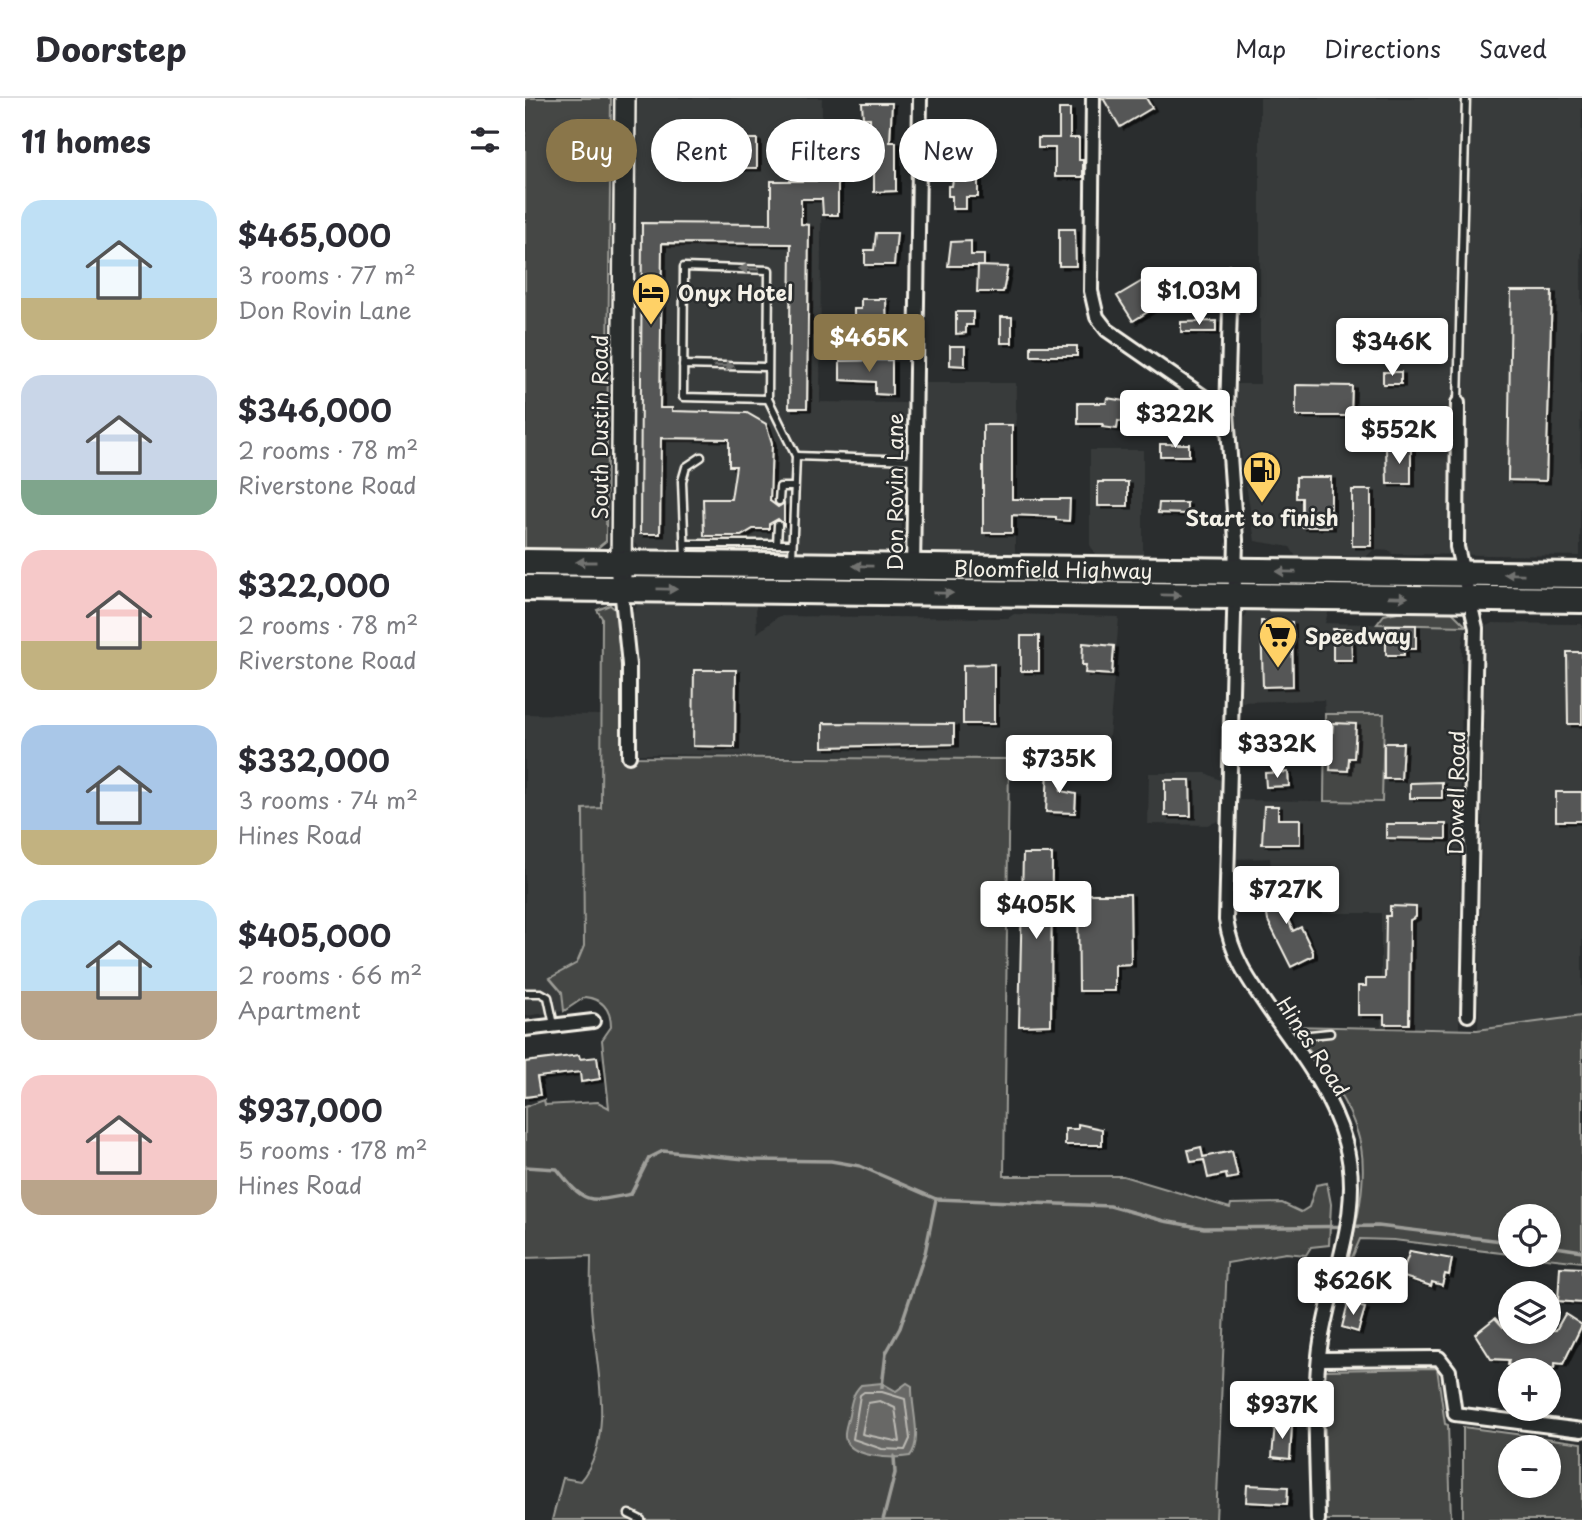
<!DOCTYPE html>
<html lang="en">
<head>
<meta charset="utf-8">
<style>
  :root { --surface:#fff; --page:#f2f2f3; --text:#2b2b33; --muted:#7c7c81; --line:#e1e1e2; --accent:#8a764a }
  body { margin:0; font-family:"Playpen Sans",sans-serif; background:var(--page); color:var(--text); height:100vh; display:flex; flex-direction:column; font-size:26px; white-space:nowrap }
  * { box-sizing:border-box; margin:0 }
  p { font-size:23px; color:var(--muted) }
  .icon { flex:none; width:38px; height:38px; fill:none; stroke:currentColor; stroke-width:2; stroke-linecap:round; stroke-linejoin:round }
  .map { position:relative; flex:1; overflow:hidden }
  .details { display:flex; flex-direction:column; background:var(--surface); width:525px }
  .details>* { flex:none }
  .banner { position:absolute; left:21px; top:21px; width:665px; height:63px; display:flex; gap:14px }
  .buttons { position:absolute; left:973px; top:1106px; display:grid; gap:14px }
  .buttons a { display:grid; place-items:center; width:63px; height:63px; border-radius:50%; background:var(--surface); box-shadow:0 4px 10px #0003; font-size:35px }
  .price { position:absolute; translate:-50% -60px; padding:0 16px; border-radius:7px; background:#fff; color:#222; font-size:23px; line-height:46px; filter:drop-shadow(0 2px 4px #0008) }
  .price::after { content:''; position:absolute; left:50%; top:42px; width:21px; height:16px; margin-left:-10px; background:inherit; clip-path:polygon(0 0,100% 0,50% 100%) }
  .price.current { background:var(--accent); color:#fff }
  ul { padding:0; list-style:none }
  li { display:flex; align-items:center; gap:21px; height:175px; padding:0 21px }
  li span { display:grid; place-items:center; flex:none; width:196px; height:140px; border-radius:21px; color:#555 }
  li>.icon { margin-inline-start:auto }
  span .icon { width:84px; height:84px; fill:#fffc; stroke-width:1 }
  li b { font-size:30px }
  h2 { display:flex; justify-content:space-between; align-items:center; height:84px; padding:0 21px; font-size:30px }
  .pill { padding:0 24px; border-radius:32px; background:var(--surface); box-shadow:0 4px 10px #0003; font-size:24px; line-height:63px }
  .pill.current { background:var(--accent); color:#fff }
  header { display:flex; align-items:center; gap:42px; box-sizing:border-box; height:98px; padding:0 35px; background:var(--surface); border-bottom:2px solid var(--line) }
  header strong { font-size:33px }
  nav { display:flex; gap:38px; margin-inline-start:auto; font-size:24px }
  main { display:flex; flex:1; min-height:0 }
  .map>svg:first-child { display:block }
  .built { fill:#373a3a }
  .green { fill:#444645; stroke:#9c9c96; stroke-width:2; fill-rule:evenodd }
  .water { fill:#676866; stroke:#9f9f9a; stroke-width:2 }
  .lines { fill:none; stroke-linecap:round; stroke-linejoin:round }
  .shore { stroke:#bcbab4; stroke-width:2 }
  .stream { stroke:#9f9f9a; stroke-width:3.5 }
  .building { fill:#555756; stroke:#f4f1e8; stroke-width:2; filter:url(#shadow) }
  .lane-casing { stroke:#f4f1e8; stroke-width:11 }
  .street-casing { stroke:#f4f1e8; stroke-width:18 }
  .secondary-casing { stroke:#f4f1e8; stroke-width:24 }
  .highway-casing { stroke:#f4f1e8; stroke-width:30 }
  .lane { stroke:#2a2d2e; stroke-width:6 }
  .street { stroke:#2a2d2e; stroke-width:12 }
  .secondary { stroke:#2a2d2e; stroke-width:19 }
  .highway { stroke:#2a2d2e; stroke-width:24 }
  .oneway { fill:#71726f }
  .labels { text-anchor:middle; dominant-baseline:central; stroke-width:5; stroke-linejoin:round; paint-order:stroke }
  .poi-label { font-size:21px; font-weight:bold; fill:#f4f1e8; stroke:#2a2d2e; text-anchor:start }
  .street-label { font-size:21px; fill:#f4f1e8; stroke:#2a2d2e }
</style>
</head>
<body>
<header>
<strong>Doorstep</strong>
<nav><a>Map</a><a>Directions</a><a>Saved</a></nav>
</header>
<main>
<section class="details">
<h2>11 homes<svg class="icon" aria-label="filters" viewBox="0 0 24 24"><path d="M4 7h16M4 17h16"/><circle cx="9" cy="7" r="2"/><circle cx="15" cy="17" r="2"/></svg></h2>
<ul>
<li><span style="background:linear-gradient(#bfe0f5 70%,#c2b280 0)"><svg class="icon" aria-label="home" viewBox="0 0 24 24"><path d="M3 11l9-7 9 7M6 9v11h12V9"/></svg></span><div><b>$465,000</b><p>3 rooms · 77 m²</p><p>Don Rovin Lane</p></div></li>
<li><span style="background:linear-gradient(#c9d6e8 75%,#7fa58c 0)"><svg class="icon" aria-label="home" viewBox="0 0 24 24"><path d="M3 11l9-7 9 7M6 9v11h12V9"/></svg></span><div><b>$346,000</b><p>2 rooms · 78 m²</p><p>Riverstone Road</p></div></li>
<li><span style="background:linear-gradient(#f6c9c9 65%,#c2b280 0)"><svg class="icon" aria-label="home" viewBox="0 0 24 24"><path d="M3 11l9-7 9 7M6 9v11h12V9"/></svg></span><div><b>$322,000</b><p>2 rooms · 78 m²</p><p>Riverstone Road</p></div></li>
<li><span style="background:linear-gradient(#a9c7e8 75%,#c2b280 0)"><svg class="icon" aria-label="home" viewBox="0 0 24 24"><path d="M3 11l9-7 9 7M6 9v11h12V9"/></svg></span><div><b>$332,000</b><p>3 rooms · 74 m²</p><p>Hines Road</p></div></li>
<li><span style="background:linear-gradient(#bfe0f5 65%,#b9a48a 0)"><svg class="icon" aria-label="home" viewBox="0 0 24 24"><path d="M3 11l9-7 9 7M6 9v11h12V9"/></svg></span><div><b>$405,000</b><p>2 rooms · 66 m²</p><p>Apartment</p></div></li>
<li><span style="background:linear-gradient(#f6c9c9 75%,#b9a48a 0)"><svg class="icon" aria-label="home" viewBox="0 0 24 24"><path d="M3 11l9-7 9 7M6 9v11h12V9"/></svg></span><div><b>$937,000</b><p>5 rooms · 178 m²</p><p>Hines Road</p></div></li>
</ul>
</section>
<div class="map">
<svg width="1057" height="1422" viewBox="0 0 1057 1422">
  <defs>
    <filter id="shadow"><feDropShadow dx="4" dy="2.5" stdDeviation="0" flood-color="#0009"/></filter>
  </defs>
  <rect width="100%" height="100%" fill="#2a2d2e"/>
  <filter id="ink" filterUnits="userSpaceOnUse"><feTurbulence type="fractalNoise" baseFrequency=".0143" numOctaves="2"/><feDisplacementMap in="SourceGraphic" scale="14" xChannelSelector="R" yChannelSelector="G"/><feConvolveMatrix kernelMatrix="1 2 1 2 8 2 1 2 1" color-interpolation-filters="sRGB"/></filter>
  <g filter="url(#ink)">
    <g class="built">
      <polygon points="113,0 297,0 295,304 382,305 376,447 372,453 191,454 190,451 149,450 118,453 108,444"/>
      <polygon points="735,0 1057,0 1055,458 867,456 866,453 848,452 838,462 780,462 771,459 765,449 730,443 710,317 711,286 735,286"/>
      <polygon points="398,285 491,285 490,457 399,454 396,444"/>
      <polygon points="565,352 618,352 618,456 570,456 565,447"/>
      <polygon points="118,503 231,507 232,535 254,518 483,520 489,516 594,519 582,663 111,656 112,565 107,518 112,507"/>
      <polygon points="0,512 0,616 76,617 76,711 58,711 59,848 52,865 25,881 37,894 39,913 0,918"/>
      <polygon points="722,512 804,512 800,525 941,528 937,547 934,932 856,929 856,815 797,815 797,775 746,774 745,760 710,761 712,702 857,704 858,616 800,616 799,602 715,604 716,526"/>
      <polygon points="968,525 1057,526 1057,918 953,932 961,528"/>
      <polygon points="624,675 681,675 697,683 697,722 682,727 623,726"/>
    </g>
    <g class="green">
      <polygon points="0,0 86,0 81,443 70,452 0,452"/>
      <path d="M85,507L91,512L97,562L98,659L484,661L479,1078H598L705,1110L706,1106L757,1105L776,1114L784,1109L791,1087L802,1085L806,1106L804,1147L786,1149L781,1157L761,1155L702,1165L691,1422H27L38,1380L55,1383C93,1338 69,1262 66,1208C65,1191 66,1175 66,1158L0,1160V1009L19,1002L20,1007L73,1004L84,1010L77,942L86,929C86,911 78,901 60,899L39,913L37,894L25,880L52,865L59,848L58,711L76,710L77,520L72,512Z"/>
      <polygon points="877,513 927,514 941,528 852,526 859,517"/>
      <polygon points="800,616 859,616 857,704 799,703"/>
      <path d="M1057,918V1164L994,1157H1024V1118H985V1156L869,1142L835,1141L826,1162L824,1157C832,1124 842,1083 836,1049C828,1005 792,962 765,928L952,932Z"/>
      <polygon points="912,1270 920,1326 923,1327 926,1422 801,1422 799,1272"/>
      <path d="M938,1329L1057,1345V1422H938ZM985,1349H1024V1388H985Z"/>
    </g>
    <path class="water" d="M357,1285L371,1293L382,1285L387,1288C386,1311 398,1342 385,1358C369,1361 323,1360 320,1339C319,1332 323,1323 324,1317C326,1305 327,1296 336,1287Z"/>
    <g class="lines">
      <g class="shore">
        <polygon points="357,1294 380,1301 385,1341 380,1352 357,1351 328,1341 335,1297 339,1294"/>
        <polygon points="355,1303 370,1310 375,1344 337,1336 343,1305"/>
      </g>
      <g class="stream">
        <path d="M0,1069L32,1071C60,1106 62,1105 106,1096L124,1060L138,1053L230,1062L306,1063L335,1068L411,1101L585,1108L639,1123L679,1130L853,1128L985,1144"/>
        <polyline points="1024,1148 1057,1153"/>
        <polyline points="357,1289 361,1255 375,1230 400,1155 411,1101"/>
        <polyline points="358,1422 370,1375 369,1358"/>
      </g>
    </g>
    <g class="building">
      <polygon points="578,0 621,0 627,10 595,29"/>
      <polygon points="337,5 367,5 365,44 371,44 371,93 349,94 349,41 345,41 345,20 338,20"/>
      <polygon points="534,11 545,11 545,40 554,40 554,62 558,62 558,79 530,79 530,50 513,50 513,40 534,40"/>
      <polygon points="428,37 447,37 447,81 453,81 453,99 441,99 441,111 427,111 427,98 423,98 423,88 427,88 428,81"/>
      <rect x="134" y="41" width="98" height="29"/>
      <polygon points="297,81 313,81 313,117 298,117 297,101 276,101 276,126 284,127 282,310 264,310 266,146 137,145 135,310 147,310 147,313 222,315 241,326 247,345 245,403 253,409 259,405 259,427 253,421 244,426 244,431 228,431 216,438 179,438 178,401 206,401 211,368 204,368 204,341 136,340 135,436 115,436 117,125 246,126 246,83 297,83"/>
      <polygon points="534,131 550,131 551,168 534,168"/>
      <polygon points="351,135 372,135 369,167 340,167 340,152 349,152"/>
      <polygon points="446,143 446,157 459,157 459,168 423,168 426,144"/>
      <polygon points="453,168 483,169 478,194 452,194"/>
      <polygon points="619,182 634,207 608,223 592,198"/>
      <polygon points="986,193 1027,193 1021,383 983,382"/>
      <polygon points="336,201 361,201 362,240 336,240 336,223 329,223 329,211 336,211"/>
      <polygon points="431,214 448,214 448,227 441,227 441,235 431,236"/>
      <rect x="476" y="219" width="11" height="26"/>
      <polygon points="691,223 691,234 656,234 656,224"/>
      <polygon points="868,231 887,231 887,250 869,250"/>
      <polygon points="425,248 440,248 440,268 425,267"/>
      <rect x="506" y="248" width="46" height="10"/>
      <polygon points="367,262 367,297 350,296 350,284 315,282 315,263"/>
      <rect x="858" y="274" width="18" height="12"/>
      <polygon points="771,287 827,288 826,318 771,318"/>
      <polygon points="582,300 618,306 614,327 593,323 592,331 577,329 578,326 553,326 553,305 581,305"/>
      <polygon points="458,327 487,327 487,401 545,401 544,423 531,422 531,419 487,417 487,435 458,435"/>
      <rect x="635" y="346" width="29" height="12"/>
      <polygon points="886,349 886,386 862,386 861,350"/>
      <polygon points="771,379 806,379 806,429 777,429 777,400 771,400"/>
      <rect x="573" y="384" width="30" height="24"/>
      <rect x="827" y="392" width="19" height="56"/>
      <polygon points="634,405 662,405 662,416 633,415"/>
      <polygon points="736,523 767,524 768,588 738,589"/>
      <polygon points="861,527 891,527 891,551 879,551 879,557 861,557"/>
      <polygon points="808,531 826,531 827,562 808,562"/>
      <rect x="496" y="538" width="18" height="35"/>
      <polygon points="558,545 589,548 587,577 560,575 561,567 557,567"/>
      <polygon points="1042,554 1057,554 1057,626 1043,626"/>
      <polygon points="469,566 469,626 438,626 438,567"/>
      <polygon points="169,572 211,572 210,649 168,648"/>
      <polygon points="298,625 429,626 429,646 298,649"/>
      <polygon points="808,625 831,626 829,660 824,660 823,673 805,672"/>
      <polygon points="859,645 878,645 876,681 859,681"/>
      <polygon points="533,670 536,693 551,696 550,715 521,714 523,671"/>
      <polygon points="763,674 764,688 741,689 740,675"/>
      <polygon points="640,682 665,682 666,718 640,718"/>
      <polygon points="917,684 917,700 885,700 885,685"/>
      <rect x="1031" y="694" width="26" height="29"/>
      <polygon points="739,708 753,708 753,721 775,721 775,746 737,746"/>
      <polygon points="861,726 921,726 921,741 861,740"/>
      <polygon points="498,756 527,756 526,927 494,928"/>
      <polygon points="746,771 763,806 757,809 768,833 776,829 788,854 788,858 766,869 743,823 742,817 748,814 736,788 744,784 746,787"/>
      <polygon points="553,796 605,796 606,866 590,867 590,893 554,893"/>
      <polygon points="865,808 891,809 891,819 885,822 884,926 859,926 859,917 833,917 833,888 841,888 841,881 860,881 861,818 865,818"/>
      <polygon points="54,957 55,961 72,959 75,981 56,984 55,974 12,979 15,997 0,999 0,964"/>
      <polygon points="553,1026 577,1031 577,1047 540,1047 540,1031 553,1031"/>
      <polygon points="676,1049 678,1059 707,1053 713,1079 702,1081 701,1076 683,1080 679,1062 666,1064 663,1052"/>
      <polygon points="885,1153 927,1161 924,1177 920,1176 917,1187 907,1184 906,1188 876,1178"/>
      <polygon points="1035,1169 1057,1170 1057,1205 1033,1203"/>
      <polygon points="823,1205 840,1210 833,1234 817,1229"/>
      <polygon points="1040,1216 1057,1227 1038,1266 1030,1265 1029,1270 997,1270 983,1267 984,1262 966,1261 950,1236 970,1220 978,1229 985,1229 985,1234 1031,1232"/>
      <polygon points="750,1326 767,1327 765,1361 747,1359"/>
      <polygon points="722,1387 763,1389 762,1406 721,1404"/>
    </g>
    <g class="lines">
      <g class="lane-casing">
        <g id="lane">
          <polyline points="158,267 241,269"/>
          <polyline points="243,301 244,172 159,169 158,299 243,301 271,358 267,461"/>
          <polyline points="933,305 941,0"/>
          <polyline points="271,358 389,362"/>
          <polyline points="254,403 255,389 269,389"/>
          <polyline points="253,427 252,446 267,446"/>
          <polyline points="160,446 252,446"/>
          <polyline points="160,460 157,383 161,369 176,359"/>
          <polyline points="0,895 16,895 23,899 29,927"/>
          <polyline points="765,939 805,935"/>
          <polyline points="104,1416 116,1422"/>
        </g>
      </g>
      <g class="street-casing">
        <g id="street">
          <polyline points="568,0 566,193 572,219 582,232 702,315"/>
          <path d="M706,175L702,315L711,442L701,822C707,862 728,888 750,920C778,958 807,998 820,1044C841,1116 801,1187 794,1258C788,1312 792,1368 793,1422"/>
          <polyline points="933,305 932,449 951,530 943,917"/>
          <polyline points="388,474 395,0"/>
          <polyline points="96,490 104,567 104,658"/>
          <polyline points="0,931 68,923"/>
          <polyline points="794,1261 914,1260 924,1273 930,1316 1057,1332"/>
        </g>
      </g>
      <g class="secondary-casing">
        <polyline id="secondary" points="96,478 100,0"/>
      </g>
      <g class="highway-casing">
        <g id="highway">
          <path id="s1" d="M0,464L1057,477"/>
          <polyline points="0,490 1057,502"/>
        </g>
      </g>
      <use href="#lane" class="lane"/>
      <use href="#street" class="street"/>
      <use href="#secondary" class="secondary"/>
      <use href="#highway" class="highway"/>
    </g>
    <defs><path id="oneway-solid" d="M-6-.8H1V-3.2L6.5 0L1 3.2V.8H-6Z" transform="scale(1.75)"/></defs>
    <g class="oneway">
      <use href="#oneway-solid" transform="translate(224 171) rotate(-178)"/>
      <use href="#oneway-solid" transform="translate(199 268) rotate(1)"/>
      <use href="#oneway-solid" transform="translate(61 464) rotate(-180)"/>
      <use href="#oneway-solid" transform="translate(338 468) rotate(-179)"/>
      <use href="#oneway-solid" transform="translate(761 474) rotate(-179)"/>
      <use href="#oneway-solid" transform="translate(989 476) rotate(-179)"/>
      <use href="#oneway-solid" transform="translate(142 491) rotate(1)"/>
      <use href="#oneway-solid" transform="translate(418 495) rotate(1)"/>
      <use href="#oneway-solid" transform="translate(646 497) rotate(1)"/>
      <use href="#oneway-solid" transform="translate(873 499) rotate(1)"/>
    </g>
  </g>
  <defs>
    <g id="hotel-pin" transform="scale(2.0125)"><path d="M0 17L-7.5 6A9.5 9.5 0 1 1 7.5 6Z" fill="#ffd166" stroke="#2a2d2e"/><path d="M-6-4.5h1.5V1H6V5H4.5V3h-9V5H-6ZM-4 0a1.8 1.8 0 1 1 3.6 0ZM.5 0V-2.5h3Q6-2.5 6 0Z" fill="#111"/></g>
    <g id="fuel-pin" transform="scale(2.0125)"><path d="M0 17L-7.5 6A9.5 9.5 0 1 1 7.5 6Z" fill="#ffd166" stroke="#2a2d2e"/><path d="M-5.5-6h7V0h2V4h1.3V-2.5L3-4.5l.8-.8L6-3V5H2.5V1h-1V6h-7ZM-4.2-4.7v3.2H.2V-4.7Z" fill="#111"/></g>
    <g id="supermarket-pin" transform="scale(2.0125)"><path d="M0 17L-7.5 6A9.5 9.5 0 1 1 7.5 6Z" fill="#ffd166" stroke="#2a2d2e"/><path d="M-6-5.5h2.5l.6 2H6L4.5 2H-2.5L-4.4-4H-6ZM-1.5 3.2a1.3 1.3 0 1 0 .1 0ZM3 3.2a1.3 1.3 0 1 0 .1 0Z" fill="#111"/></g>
  </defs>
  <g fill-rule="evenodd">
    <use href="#hotel-pin" x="126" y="194"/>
    <use href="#fuel-pin" x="737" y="372"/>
    <use href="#supermarket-pin" x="753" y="537"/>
  </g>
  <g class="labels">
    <g class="poi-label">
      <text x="153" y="194">Onyx Hotel</text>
      <text x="737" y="419" text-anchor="middle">Start to finish</text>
      <text x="780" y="537">Speedway</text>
    </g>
    <g class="street-label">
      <text transform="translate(74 329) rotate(-90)">South Dustin Road</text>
      <text transform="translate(369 394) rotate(-90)">Don Rovin Lane</text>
      <text stroke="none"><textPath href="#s1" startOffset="528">Bloomfield Highway</textPath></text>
      <text transform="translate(930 695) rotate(-89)">Dowell Road</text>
      <text transform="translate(789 948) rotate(57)">Hines Road</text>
    </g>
  </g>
</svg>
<div class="buttons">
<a><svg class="icon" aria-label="locate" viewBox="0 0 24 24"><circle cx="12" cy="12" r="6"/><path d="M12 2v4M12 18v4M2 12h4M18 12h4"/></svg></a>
<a><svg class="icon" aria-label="layers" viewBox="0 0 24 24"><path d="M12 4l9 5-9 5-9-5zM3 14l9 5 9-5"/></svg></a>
<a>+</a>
<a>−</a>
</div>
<b class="price" style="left:674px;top:229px">$1.03M</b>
<b class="price current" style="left:344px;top:276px">$465K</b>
<b class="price" style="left:867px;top:280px">$346K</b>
<b class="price" style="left:650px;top:352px">$322K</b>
<b class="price" style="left:874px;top:368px">$552K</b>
<b class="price" style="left:752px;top:682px">$332K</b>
<b class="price" style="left:534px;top:697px">$735K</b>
<b class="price" style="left:761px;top:828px">$727K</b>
<b class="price" style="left:511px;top:843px">$405K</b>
<b class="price" style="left:828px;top:1219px">$626K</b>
<b class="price" style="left:757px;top:1343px">$937K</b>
<div class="banner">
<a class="pill current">Buy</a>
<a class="pill">Rent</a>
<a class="pill">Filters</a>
<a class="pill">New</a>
</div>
</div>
</main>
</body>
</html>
